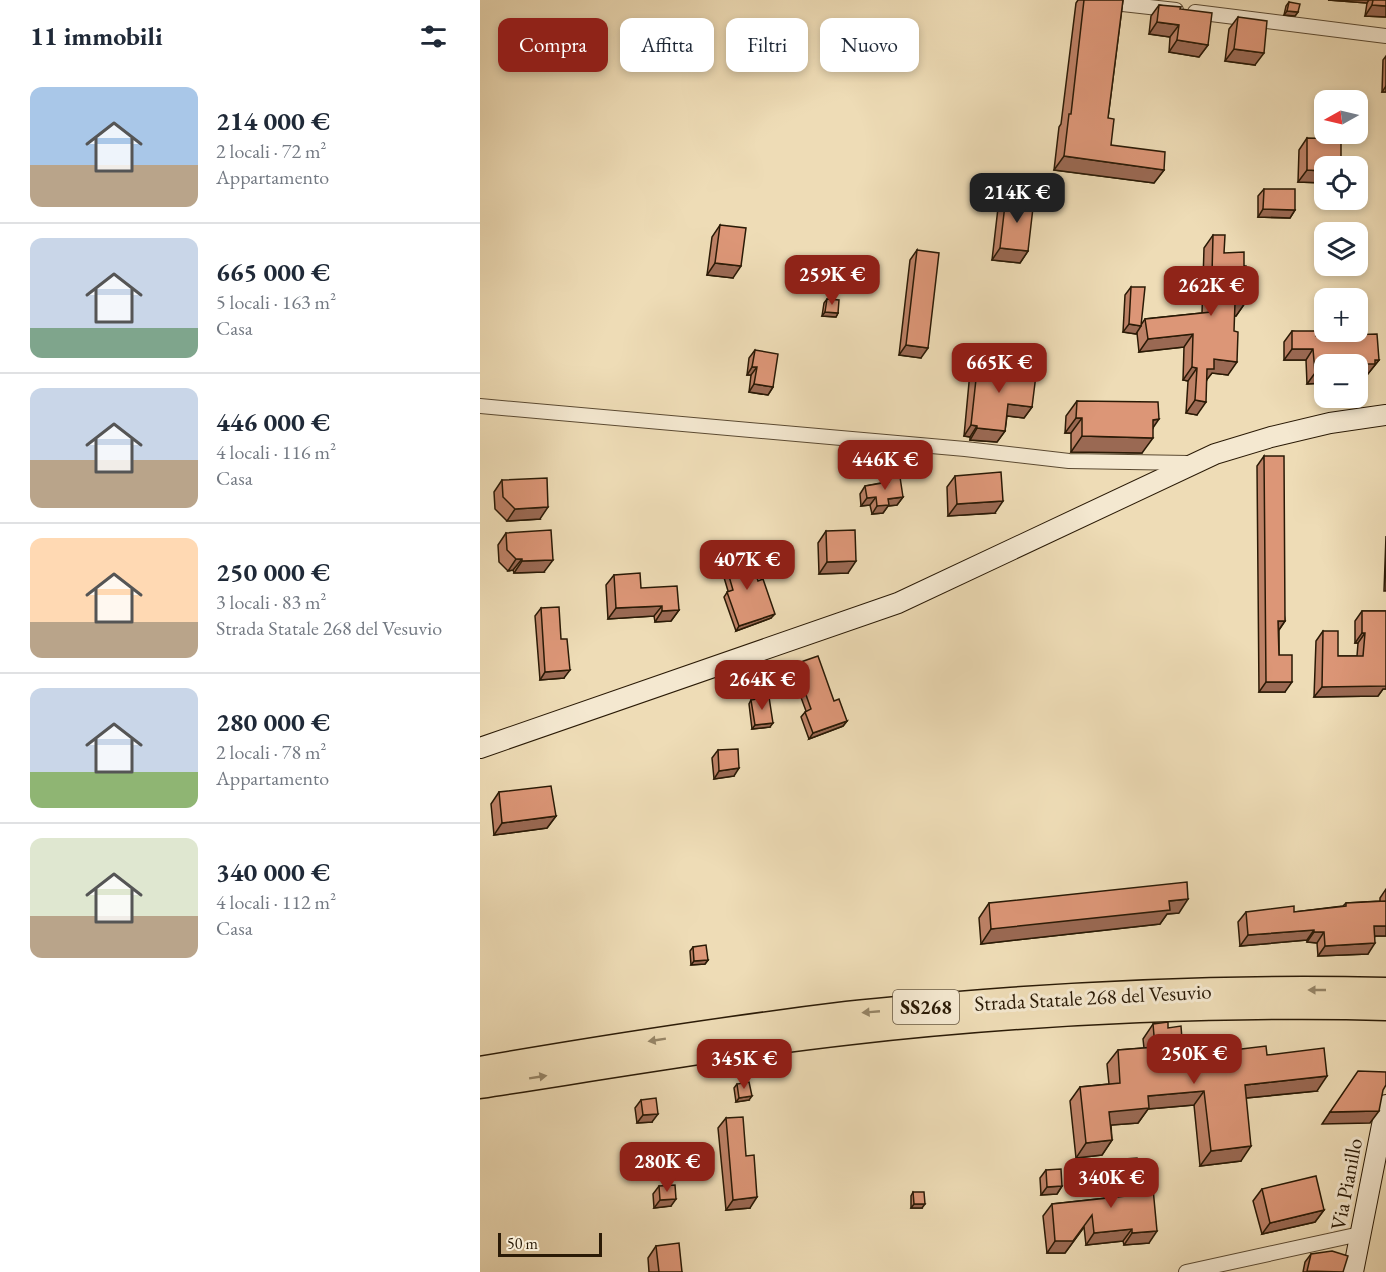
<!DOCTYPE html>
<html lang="it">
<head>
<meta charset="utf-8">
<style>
  :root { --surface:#fff; --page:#f2f2f3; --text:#1f2937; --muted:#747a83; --line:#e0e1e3; --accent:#8f2418 }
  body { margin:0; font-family:"EB Garamond",serif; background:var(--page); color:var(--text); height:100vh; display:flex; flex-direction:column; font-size:22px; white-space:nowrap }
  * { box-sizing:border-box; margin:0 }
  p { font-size:20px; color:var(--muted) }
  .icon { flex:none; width:33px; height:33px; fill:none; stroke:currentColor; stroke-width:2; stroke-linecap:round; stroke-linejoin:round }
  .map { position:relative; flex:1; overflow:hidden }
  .sheet { display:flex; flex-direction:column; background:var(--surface); width:480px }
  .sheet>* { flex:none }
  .banner { position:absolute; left:18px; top:18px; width:570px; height:54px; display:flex; gap:12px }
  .needle { width:39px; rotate:262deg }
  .fabs { position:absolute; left:834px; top:90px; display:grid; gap:12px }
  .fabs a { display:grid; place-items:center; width:54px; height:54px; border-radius:12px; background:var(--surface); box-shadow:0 3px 9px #0003; font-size:30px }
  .scale { position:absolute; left:18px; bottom:15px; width:104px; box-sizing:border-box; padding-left:6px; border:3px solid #2a1a06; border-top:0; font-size:16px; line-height:21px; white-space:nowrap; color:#2a1a06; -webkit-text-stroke:4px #f4e8d0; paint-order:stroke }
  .price { position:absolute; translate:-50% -51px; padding:0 14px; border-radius:12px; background:var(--accent); color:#fff; font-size:20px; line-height:39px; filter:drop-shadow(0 2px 3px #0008) }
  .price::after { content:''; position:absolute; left:50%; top:36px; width:18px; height:14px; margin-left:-9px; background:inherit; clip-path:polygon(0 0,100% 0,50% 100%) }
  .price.current { background:#222; color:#fff }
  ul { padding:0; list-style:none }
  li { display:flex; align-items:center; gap:18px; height:150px; padding:0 30px }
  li+li { border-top:2px solid var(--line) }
  li span { display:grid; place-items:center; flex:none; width:168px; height:120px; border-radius:12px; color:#555 }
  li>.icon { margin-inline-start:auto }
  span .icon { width:72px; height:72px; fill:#fffc; stroke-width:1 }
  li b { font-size:26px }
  h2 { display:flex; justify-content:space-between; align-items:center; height:72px; padding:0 30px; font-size:26px }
  .chip { padding:0 21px; border-radius:12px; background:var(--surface); box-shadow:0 3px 9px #0003; font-size:21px; line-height:54px }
  .chip.current { background:var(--accent); color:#fff }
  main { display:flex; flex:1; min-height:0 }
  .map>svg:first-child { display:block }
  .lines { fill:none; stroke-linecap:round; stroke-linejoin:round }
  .street-casing { stroke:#5b4a32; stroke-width:16 }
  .secondary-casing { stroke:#2a1a06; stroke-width:22 }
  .highway-casing { stroke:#2a1a06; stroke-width:27 }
  .street { stroke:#f4e8d0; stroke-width:14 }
  .secondary { stroke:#f4e8d0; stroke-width:20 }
  .highway { stroke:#eedcb6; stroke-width:24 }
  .wall { fill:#bd8166; stroke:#2a1a06; stroke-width:1.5 }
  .shaded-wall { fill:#9a6953; stroke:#2a1a06; stroke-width:1.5 }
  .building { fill:#dc9677; stroke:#2a1a06; stroke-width:1.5 }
  .oneway { fill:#968567 }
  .labels { text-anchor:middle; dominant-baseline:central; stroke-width:6; stroke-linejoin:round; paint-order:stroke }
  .shield { fill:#f4e8d0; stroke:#675843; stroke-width:1.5 }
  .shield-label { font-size:20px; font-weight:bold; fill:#2a1a06 }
  .street-label { font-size:21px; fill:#2a1a06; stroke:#f4e8d0 }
</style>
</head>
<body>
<main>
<section class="sheet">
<h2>11 immobili<svg class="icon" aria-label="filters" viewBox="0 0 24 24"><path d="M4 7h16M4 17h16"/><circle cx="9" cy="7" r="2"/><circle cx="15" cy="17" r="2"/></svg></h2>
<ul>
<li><span style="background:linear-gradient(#a9c7e8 65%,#b9a48a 0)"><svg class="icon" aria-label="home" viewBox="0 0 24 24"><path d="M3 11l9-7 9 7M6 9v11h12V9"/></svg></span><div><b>214 000 €</b><p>2 locali · 72 m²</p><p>Appartamento</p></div></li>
<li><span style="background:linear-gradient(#c9d6e8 75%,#7fa58c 0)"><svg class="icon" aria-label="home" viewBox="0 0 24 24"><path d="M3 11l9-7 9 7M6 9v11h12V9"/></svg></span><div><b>665 000 €</b><p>5 locali · 163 m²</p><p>Casa</p></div></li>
<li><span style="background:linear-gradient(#c9d6e8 60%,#b9a48a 0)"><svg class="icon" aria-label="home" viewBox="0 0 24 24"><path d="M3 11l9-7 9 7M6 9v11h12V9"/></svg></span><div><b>446 000 €</b><p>4 locali · 116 m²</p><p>Casa</p></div></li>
<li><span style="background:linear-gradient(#ffd9b3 70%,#b9a48a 0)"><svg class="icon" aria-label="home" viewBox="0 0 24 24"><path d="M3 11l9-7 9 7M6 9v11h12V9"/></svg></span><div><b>250 000 €</b><p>3 locali · 83 m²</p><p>Strada Statale 268 del Vesuvio</p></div></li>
<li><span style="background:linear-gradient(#c9d6e8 70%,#8fb573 0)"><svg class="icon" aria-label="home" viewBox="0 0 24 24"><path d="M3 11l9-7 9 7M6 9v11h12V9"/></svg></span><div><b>280 000 €</b><p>2 locali · 78 m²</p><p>Appartamento</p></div></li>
<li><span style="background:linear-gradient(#dfe7d0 65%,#b9a48a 0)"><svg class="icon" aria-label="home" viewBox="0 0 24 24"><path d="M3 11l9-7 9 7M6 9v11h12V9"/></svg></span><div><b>340 000 €</b><p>4 locali · 112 m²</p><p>Casa</p></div></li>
</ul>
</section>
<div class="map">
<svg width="906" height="1272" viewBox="0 0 906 1272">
  <rect width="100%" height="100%" fill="#eedcb6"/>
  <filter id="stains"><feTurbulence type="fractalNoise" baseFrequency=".00333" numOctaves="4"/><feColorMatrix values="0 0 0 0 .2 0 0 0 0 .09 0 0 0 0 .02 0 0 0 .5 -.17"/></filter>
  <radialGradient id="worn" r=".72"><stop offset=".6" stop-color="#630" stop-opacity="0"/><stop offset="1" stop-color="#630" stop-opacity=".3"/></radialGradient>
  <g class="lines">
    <g class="street-casing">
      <g id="street">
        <polyline points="625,2 696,10"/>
        <polyline points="715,12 906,36"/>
        <polyline points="0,406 485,449 589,461 709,463"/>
        <polyline points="706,1272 880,1234"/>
      </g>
    </g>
    <g class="secondary-casing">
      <g id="secondary">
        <polyline points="0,748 418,603 735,454 791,437 850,423 906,415"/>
        <polyline points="873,1272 906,1105"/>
      </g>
    </g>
    <g class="highway-casing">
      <g id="highway">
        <path d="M0,1069C122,1048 244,1029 367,1014C421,1008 476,1004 531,1000C656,991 781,987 906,990"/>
        <path d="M0,1086C124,1067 247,1046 371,1032C467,1021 563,1014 659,1010C741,1007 824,1005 906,1008"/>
      </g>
    </g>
    <use href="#street" class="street"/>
    <use href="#secondary" class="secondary"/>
    <use href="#highway" class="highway"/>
  </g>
  <g class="wall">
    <polygon points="598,0 643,0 628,118 631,145 684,170 674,183 574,170 579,127 581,124 596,3"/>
    <polygon points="848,0 906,0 906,17 885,16 887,3"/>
    <polygon points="809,2 818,12 815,16 804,15 806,6"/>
    <polygon points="679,5 700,9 728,45 719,57 689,52 690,37 669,34 671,16"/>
    <polygon points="758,17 775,65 745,61 749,29"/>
    <polygon points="906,56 906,92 902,92 903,60"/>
    <polygon points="827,138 844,166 844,183 818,182 819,150"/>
    <polygon points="784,189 815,210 810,218 778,217 778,196"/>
    <polygon points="526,196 548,251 540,263 512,260 518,208"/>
    <polygon points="240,225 253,278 227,275 232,237"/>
    <polygon points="733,235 744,253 764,266 765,303 756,316 754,316 748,375 732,373 727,379 717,415 706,413 708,381 703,380 704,347 659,352 657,333 656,334 643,332 645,295 651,287 661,325 665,319 722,313 724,248"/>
    <polygon points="437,250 441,358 419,355 430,260"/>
    <polygon points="347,299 358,313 356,317 342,316 344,303"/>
    <polygon points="812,331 836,336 899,360 887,375 878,375 878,364 844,364 844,383 827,384 826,360 804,360 804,342"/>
    <polygon points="275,350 293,387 288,395 269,392 271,375 267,375 269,358"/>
    <polygon points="498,361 532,372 552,407 544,418 527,416 525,431 517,442 490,440 490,437 484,436 490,372"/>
    <polygon points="597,401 673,428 662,453 591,452 591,433 585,433 586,416"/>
    <polygon points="784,456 805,621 799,630 799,655 805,692 779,692 777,466"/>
    <polygon points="475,476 515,513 468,516 467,487"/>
    <polygon points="408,479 423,497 417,505 408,506 403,513 392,514 390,505 381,506 380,494 385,486 406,482"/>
    <polygon points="22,480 60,519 27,521 15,509 14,492"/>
    <polygon points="346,531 368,573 339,574 338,543"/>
    <polygon points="26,533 64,572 34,573 33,570 28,571 19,562 18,545"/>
    <polygon points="906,536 906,591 904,591"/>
    <polygon points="244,559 291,618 256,631 244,597 248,591 240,564"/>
    <polygon points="134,575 161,588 199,610 191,621 175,622 174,616 128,619 126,585"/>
    <polygon points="61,608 84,678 60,680 55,616"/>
    <polygon points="882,611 906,611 906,689 903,689 898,696 834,697 836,641 843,631 858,656 877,656 878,643 875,643 875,621"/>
    <polygon points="315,664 354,701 367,721 363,726 329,739 321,717 326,711 311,670"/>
    <polygon points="271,700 290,727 272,729 269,704"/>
    <polygon points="238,750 254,776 234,779 232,758"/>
    <polygon points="19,792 76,816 67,828 14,835 11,804"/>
    <polygon points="906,889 906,936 895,936 888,954 838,956 837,943 827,942 827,940 760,946 758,922 766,912 814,912 863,906 866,903 900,901 900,898"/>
    <polygon points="509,903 699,913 687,914 680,924 501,944 499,918"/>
    <polygon points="213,947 228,960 225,964 211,965 210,951"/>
    <polygon points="673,1024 688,1028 704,1066 737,1062 745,1051 787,1055 837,1091 766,1098 761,1161 720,1166 714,1105 668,1109 658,1123 631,1125 632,1140 622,1155 596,1158 590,1101 600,1087 629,1084 627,1064 638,1050 664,1048 663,1039"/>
    <polygon points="257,1084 269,1100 256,1102 254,1088"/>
    <polygon points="161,1100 172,1122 157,1123 155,1108"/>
    <polygon points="246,1118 270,1208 246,1210 238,1128"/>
    <polygon points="645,1159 658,1168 669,1243 644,1245 643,1241 606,1245 604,1227 585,1253 567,1253 563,1216 572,1204 645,1196 645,1189 638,1189 636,1171"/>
    <polygon points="566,1170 582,1186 577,1194 561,1195 560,1178"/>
    <polygon points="179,1186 191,1206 174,1208 173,1194"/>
    <polygon points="782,1189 844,1210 835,1222 782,1234 773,1201"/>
    <polygon points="433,1192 442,1208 431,1208 431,1196"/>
    <polygon points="176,1246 202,1272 169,1272 168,1258"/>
    <polygon points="831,1254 863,1272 823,1272 825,1262"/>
  </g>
  <g class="shaded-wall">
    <polygon points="848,0 889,0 887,3"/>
    <polygon points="892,5 906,6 906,17 885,16"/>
    <polygon points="807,11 818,12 815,16 804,15"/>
    <polygon points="677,22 699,25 690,37 669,34"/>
    <polygon points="697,40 728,45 719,57 689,52"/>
    <polygon points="754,49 784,53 775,65 745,61"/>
    <polygon points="906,86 906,92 902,92"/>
    <polygon points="584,156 684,170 674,183 574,170"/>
    <polygon points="827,170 844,171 844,183 818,182"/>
    <polygon points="783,209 815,210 810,218 778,217"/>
    <polygon points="520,248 548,251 540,263 512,260"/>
    <polygon points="235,263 261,266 253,278 227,275"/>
    <polygon points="755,303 765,303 756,316 746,316"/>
    <polygon points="345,312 358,313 356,317 342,316"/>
    <polygon points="649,324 661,326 656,334 643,332"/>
    <polygon points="713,334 704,347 659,352 668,339"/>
    <polygon points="426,345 448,348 441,358 419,355"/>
    <polygon points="812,349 833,349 826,360 804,360"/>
    <polygon points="734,359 757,362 748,375 732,373 725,382 718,382"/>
    <polygon points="895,360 899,360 887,375 878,375 878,367 883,364"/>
    <polygon points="272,367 277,367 271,375 267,375"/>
    <polygon points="712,367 717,368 708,381 703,380"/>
    <polygon points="835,373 844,373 844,383 827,384"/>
    <polygon points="274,384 293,387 288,395 269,392"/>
    <polygon points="715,400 726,402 717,415 706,413"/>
    <polygon points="528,404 552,407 544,418 520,415"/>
    <polygon points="596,418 602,418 591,433 585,433"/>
    <polygon points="679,419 668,435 673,420"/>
    <polygon points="491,425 497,426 490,437 484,436"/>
    <polygon points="497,428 525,431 517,442 490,440"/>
    <polygon points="602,436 673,438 662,453 591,452"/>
    <polygon points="396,497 390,505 381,506 387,498"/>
    <polygon points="423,497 417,505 408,506 403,513 392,514 397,506 408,499"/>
    <polygon points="523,501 515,513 468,516 477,504"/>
    <polygon points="68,507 60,519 27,521 35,509"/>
    <polygon points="36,559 42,559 33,570 28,571"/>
    <polygon points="73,560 64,572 34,573 42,561"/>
    <polygon points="376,561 368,573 339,574 347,562"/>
    <polygon points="182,606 174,616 128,619 136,608"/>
    <polygon points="199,610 191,621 175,622 182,611"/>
    <polygon points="295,614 291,618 256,631 259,626"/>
    <polygon points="798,621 805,621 798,631"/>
    <polygon points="882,633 885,633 878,643 875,643"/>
    <polygon points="90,670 84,678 60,680 65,672"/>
    <polygon points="906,679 906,689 903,689 898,696 834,697 842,687"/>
    <polygon points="786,682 812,682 805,692 779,692"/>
    <polygon points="367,721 363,726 329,739 333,733"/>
    <polygon points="293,723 290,727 272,729 275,725"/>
    <polygon points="259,768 254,776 234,779 239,771"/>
    <polygon points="76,816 67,828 14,835 22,823"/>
    <polygon points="708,899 699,913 687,914 680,924 501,944 511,929 689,901"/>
    <polygon points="894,926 906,926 906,936 887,936"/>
    <polygon points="834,930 827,940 760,946 768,935"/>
    <polygon points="834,932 844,932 837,943 827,942"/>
    <polygon points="895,943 888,954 838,956 845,946"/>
    <polygon points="228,960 225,964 211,965 214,961"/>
    <polygon points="847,1076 837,1091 755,1099 765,1085"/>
    <polygon points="724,1091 714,1105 668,1109 658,1123 619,1126 629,1112 668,1096"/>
    <polygon points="272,1096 269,1100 256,1102 259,1098"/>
    <polygon points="899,1111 890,1123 842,1124 850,1112"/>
    <polygon points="178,1114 172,1122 157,1123 163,1115"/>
    <polygon points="632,1140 622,1155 596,1158 606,1143"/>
    <polygon points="771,1146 761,1161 720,1166 731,1151"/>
    <polygon points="653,1177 645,1189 638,1189 646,1178"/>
    <polygon points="582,1186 577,1194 561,1195 567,1187"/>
    <polygon points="277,1197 270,1208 246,1210 253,1200"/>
    <polygon points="196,1199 191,1206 174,1208 180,1200"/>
    <polygon points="434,1204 445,1204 442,1208 431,1208"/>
    <polygon points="844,1210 835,1222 782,1234 790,1223"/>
    <polygon points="604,1227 585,1253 567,1253 575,1241"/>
    <polygon points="652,1229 643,1241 606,1245 614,1233"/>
    <polygon points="677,1231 669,1243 644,1245 652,1233"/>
  </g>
  <g class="building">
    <polygon points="604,0 643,0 628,118 634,119 631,145 685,152 684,170 584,156 589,114 591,114"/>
    <polygon points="893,0 906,0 906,6 892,5"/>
    <polygon points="809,2 820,4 818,12 807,11"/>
    <polygon points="679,5 701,7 700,9 732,13 728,45 697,40 699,25 677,22"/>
    <polygon points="758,17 787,21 784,53 754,49"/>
    <polygon points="827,138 861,139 861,166 844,166 844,171 827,170"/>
    <polygon points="784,189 815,189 815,210 783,209"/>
    <polygon points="526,196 554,199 548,251 520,248"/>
    <polygon points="240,225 266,228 261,266 235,263"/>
    <polygon points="733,235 745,235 744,253 764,252 764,266 766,266 765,303 755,303 754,331 758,332 757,362 734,359 734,369 727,369 726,402 715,400 717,368 712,367 713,334 668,339 665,319 731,312"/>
    <polygon points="437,250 459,253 448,348 426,345"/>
    <polygon points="651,287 665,287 661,326 649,324"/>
    <polygon points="347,299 359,300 358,313 345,312"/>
    <polygon points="812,331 836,331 836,336 897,334 899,360 895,360 895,364 883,364 883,367 878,367 878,364 844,364 844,373 835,373 833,349 812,349"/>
    <polygon points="275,350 298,354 293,387 274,384 277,367 272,367"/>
    <polygon points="498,361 532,365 532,372 556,375 552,407 528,404 525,431 497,428 497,426 491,425"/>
    <polygon points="597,401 678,402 679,419 673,420 673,438 602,436 602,418 596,418"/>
    <polygon points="784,456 804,456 805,621 798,621 799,655 812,655 812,682 786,682"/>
    <polygon points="521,472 523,501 477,504 475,476"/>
    <polygon points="420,477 423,497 408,499 409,505 397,506 396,497 387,498 385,486 409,482 408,479"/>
    <polygon points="67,478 68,507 35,509 23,497 22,480"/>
    <polygon points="71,530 73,560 42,561 42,559 36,559 27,550 26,533"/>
    <polygon points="375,530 376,561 347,562 346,531"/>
    <polygon points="269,552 278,581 283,579 295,614 259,626 247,592 253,590 244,559"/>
    <polygon points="160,573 161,588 197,586 199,610 182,611 182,606 136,608 134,575"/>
    <polygon points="79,607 81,639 87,639 90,670 65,672 61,608"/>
    <polygon points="882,611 906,611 906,686 842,687 843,631 858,631 858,656 883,656 885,633 882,633"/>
    <polygon points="338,656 354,701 359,699 367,721 333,733 325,712 331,709 315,664"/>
    <polygon points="289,697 293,723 275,725 271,700"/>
    <polygon points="258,749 259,768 239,771 238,750"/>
    <polygon points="71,786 76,816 22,823 19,792"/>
    <polygon points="707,882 708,899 689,901 690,910 511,929 509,903"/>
    <polygon points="906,901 906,926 894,926 895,943 845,946 844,932 834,932 834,930 768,935 766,912 814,906 814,912 866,906 866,903"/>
    <polygon points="226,945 228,960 214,961 213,947"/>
    <polygon points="688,1022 688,1028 701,1026 704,1066 746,1062 745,1051 786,1046 787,1055 844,1048 847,1076 765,1085 771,1146 731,1151 724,1091 668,1096 669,1108 629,1112 632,1140 606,1143 600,1087 640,1083 638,1050 675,1047 673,1024"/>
    <polygon points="878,1071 906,1072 906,1085 903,1090 899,1111 850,1112"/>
    <polygon points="269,1082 272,1096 259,1098 257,1084"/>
    <polygon points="176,1098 178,1114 163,1115 161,1100"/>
    <polygon points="263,1117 266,1156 274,1155 277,1197 253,1200 246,1118"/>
    <polygon points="657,1158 658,1168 671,1167 677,1231 652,1233 652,1229 614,1233 612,1215 593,1241 575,1241 572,1204 655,1195 653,1177 646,1178 645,1159"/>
    <polygon points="581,1169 582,1186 567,1187 566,1170"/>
    <polygon points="836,1176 844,1210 790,1223 782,1189"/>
    <polygon points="195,1185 196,1199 180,1200 179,1186"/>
    <polygon points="433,1192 444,1192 445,1204 434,1204"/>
    <polygon points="199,1243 202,1272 179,1272 176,1246"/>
    <polygon points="852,1251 868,1256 863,1272 827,1271 831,1254"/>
  </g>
  <defs><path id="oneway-solid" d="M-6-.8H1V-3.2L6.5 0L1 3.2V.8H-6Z" transform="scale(1.5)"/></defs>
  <g class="oneway">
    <use href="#oneway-solid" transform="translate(837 990) rotate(-180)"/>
    <use href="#oneway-solid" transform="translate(391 1012) rotate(175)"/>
    <use href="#oneway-solid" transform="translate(177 1040) rotate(171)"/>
    <use href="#oneway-solid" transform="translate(58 1077) rotate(-9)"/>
  </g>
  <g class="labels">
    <rect class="shield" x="413" y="990" width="66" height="34" rx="4.5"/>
    <g class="shield-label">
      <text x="446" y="1007">SS268</text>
    </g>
    <g class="street-label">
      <text transform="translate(613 997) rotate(-3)">Strada Statale 268 del Vesuvio</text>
      <text transform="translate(866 1184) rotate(-79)">Via Pianillo</text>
    </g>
  </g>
  <rect width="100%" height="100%" filter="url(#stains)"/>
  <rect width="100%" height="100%" fill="url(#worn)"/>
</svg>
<div class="fabs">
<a><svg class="needle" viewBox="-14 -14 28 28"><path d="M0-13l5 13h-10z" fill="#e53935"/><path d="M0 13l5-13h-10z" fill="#747a83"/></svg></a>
<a><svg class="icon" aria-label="locate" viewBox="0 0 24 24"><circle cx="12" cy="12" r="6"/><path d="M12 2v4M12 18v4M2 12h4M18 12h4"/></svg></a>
<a><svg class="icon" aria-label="layers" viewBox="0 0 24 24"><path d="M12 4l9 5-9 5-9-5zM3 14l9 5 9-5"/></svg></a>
<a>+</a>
<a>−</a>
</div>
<div class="scale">50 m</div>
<b class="price current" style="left:537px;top:224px">214K €</b>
<b class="price" style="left:352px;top:306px">259K €</b>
<b class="price" style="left:731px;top:317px">262K €</b>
<b class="price" style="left:519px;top:394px">665K €</b>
<b class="price" style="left:405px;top:491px">446K €</b>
<b class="price" style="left:267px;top:591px">407K €</b>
<b class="price" style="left:282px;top:711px">264K €</b>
<b class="price" style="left:714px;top:1085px">250K €</b>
<b class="price" style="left:264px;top:1090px">345K €</b>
<b class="price" style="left:187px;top:1193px">280K €</b>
<b class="price" style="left:631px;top:1209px">340K €</b>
<div class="banner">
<a class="chip current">Compra</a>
<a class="chip">Affitta</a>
<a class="chip">Filtri</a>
<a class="chip">Nuovo</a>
</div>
</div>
</main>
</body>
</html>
